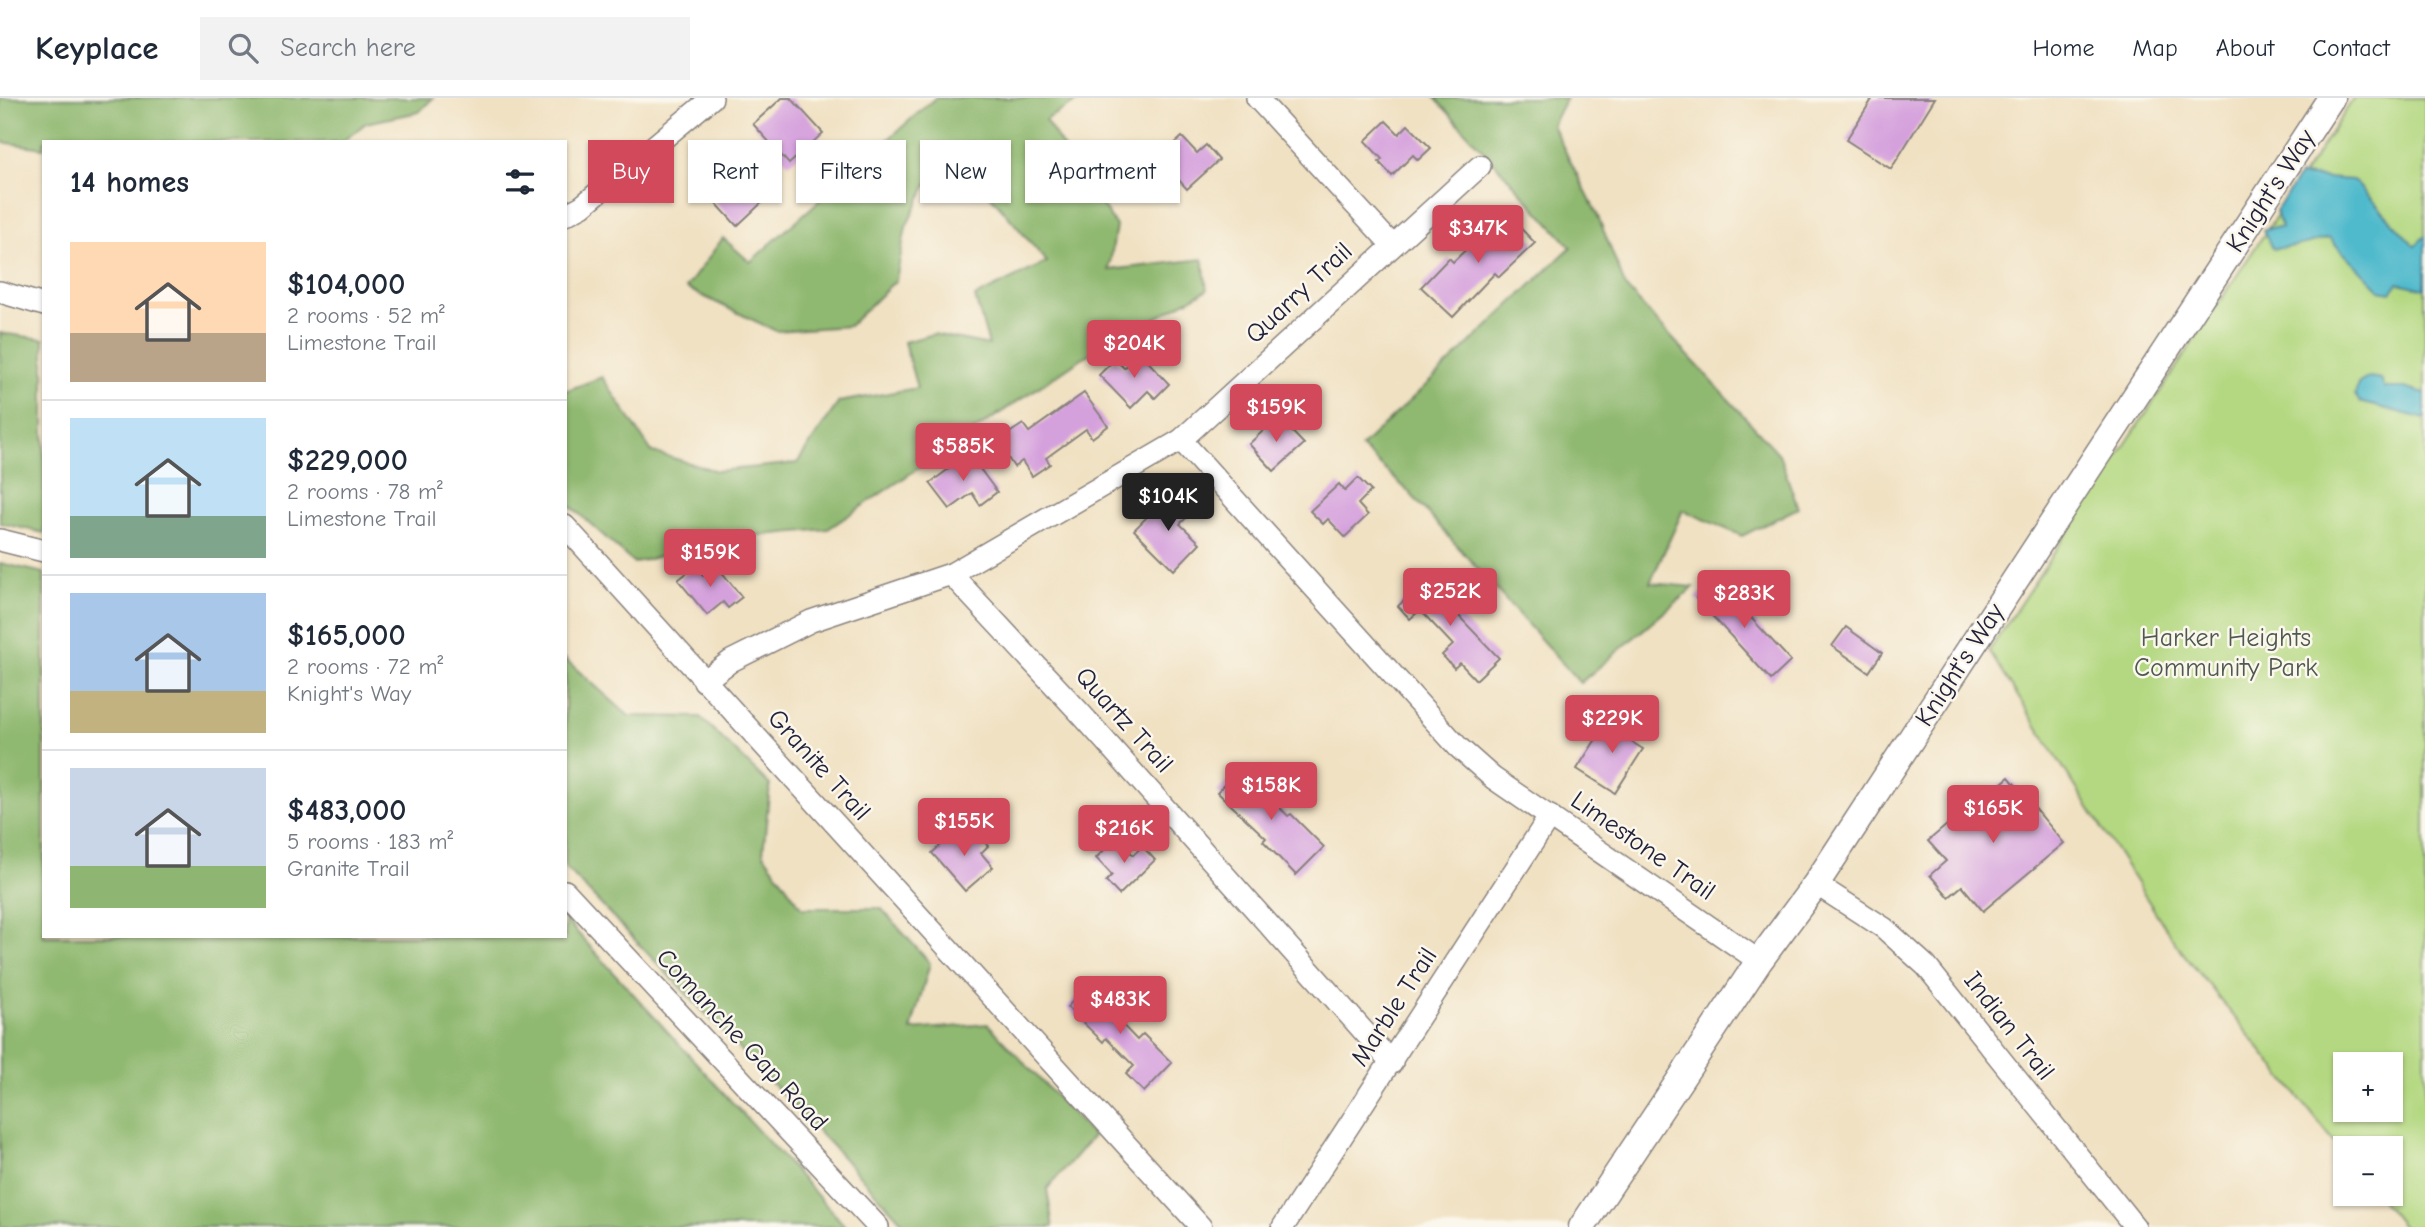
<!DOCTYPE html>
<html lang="en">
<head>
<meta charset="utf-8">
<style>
  :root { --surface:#fff; --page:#f2f2f3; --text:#1f2937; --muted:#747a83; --line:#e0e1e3; --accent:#d1495b }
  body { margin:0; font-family:"Comic Neue",sans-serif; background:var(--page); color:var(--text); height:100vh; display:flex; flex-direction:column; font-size:26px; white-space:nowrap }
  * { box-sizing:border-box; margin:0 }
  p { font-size:23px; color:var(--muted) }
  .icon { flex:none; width:38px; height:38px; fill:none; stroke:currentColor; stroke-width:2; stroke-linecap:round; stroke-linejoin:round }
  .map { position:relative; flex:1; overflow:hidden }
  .side { position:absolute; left:42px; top:42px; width:525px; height:798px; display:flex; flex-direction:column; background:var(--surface); border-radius:0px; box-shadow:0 2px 5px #0004 }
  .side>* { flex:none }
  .hud { position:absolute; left:588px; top:42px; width:665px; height:63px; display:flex; gap:14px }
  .tools { position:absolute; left:2333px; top:954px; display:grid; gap:14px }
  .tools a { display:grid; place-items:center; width:70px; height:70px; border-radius:0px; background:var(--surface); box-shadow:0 2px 5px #0004; font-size:35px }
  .price { position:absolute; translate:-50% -60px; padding:0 16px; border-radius:7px; background:var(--accent); color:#fff; font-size:23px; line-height:46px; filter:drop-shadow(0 2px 4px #0008) }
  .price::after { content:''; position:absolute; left:50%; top:42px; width:21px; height:16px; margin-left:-10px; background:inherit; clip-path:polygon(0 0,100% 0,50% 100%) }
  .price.active { background:#222; color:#fff }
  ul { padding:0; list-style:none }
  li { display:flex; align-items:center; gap:21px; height:175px; padding:0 28px }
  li+li { border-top:2px solid var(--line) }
  li span { display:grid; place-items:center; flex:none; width:196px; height:140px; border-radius:0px; color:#555 }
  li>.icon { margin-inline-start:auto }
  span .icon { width:84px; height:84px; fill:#fffc; stroke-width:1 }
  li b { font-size:30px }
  h2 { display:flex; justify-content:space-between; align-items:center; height:84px; padding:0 28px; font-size:30px }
  .tag { padding:0 24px; border-radius:0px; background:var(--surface); box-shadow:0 2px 5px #0004; font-size:24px; line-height:63px }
  .tag.active { background:var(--accent); color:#fff }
  header { display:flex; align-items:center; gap:42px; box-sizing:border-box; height:98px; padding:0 35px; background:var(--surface); border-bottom:2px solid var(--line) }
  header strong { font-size:33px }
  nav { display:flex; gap:38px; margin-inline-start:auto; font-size:24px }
  .search { width:490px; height:63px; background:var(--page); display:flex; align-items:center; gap:18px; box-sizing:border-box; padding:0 24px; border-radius:0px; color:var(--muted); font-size:26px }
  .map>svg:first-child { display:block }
  .green { fill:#b4d881; stroke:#6b7d5e; stroke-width:2; fill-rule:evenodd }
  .forest { fill:#8fb86f; stroke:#586d55; stroke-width:2 }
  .water { fill:#50bacc; stroke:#396e84; stroke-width:2 }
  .building { fill:#d5a1dd }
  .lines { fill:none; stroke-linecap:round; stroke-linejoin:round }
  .minor-casing { stroke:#89827e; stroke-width:24 }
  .major-casing { stroke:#89827e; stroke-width:29 }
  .minor { stroke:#fff; stroke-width:21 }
  .major { stroke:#fff; stroke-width:26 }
  .labels { text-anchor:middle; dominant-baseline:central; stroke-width:5; stroke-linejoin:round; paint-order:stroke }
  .street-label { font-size:26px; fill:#22223b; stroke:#fbf7ec }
  .park-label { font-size:26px; fill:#4e5950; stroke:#fbf7ec }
</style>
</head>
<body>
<header>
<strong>Keyplace</strong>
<div class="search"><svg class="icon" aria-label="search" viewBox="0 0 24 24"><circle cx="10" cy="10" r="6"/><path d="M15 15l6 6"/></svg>Search here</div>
<nav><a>Home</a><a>Map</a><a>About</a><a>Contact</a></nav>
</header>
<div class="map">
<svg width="2425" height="1129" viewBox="0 0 2425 1129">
  <rect width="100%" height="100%" fill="#fbf7ec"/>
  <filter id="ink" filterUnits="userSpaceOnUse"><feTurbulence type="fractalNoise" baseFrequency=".0143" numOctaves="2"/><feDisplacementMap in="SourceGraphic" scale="14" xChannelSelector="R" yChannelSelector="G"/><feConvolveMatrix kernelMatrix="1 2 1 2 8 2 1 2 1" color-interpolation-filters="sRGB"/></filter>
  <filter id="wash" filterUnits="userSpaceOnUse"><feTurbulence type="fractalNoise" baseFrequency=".00686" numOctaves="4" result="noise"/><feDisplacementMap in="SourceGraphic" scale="28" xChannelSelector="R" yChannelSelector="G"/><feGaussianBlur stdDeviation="1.57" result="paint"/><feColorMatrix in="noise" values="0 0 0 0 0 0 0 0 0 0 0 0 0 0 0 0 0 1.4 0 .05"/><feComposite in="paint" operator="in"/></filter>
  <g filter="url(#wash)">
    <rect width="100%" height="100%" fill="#f0e1c2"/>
    <path class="green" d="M2354,0H2425V1129H2403L2376,1096H2390V1050H2345V1057L2175,845L1989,553ZM2345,966H2390V1012H2345Z"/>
    <g class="forest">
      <polygon points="0,0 433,0 419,14 366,25 342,44 44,44 44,50 0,44"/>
      <polygon points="935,0 1083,0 1045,22 1116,128 1109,172 1203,161 1207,192 1082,260 828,431 729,440 634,465 565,403 565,293 602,279 652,354 717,373 797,365 839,304 917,290 904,244 934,236 989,247 975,199 1047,164 985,91 931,78 906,129 896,182 849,228 776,233 686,190 723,140 750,164"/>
      <polygon points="1435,0 1566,0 1552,27 1597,116 1626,190 1779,356 1798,410 1742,438 1683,412 1650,485 1694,489 1580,585 1408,393 1361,349 1571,149"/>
      <polygon points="0,235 44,241 44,435 0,425"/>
      <polygon points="0,465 44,475 44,838 565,838 565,821 846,1129 0,1129"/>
      <polygon points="565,561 629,618 700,619 770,687 763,755 802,810 881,810 930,865 911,932 988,926 1093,1038 1047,1091 1053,1129 907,1129 834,1050 565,769"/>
    </g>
    <g class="water">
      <polygon points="2299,78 2353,82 2415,148 2425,138 2425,191 2398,185 2391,194 2380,192 2329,140 2296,148 2273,151 2263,132 2269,130 2281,130 2276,113"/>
      <polygon points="2369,279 2381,281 2384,290 2405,290 2425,296 2425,321 2360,304 2355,297 2358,286"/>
    </g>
    <g id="blocks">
      <g class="building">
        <polygon points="782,0 791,0 823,35 789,66 753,26"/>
        <polygon points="1873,0 1935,0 1891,71 1846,42"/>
        <polygon points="1386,23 1399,36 1408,27 1431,50 1418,62 1413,57 1392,78 1379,64 1382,61 1365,43"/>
        <polygon points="1182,39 1197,55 1206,47 1219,62 1187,91 1159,60"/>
        <polygon points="725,49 770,97 737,128 696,83 713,68 709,63"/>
        <polygon points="1505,114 1535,145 1499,179 1495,175 1453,219 1421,189 1449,160 1453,164"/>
        <polygon points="1140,255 1169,286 1155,300 1148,293 1131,310 1099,277 1115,261 1124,270"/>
        <polygon points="1084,295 1108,328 1092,340 1086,331 1046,360 1050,366 1032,378 1022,363 1014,369 997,343 1023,326 1029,334"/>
        <polygon points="1278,319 1304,346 1274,373 1249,346"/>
        <polygon points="969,356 997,394 980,407 972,395 950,411 930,385"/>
        <polygon points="1358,380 1371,393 1358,406 1368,417 1345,439 1328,421 1323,426 1310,413 1339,386 1345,393"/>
        <polygon points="1169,397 1189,417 1180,426 1200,445 1174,472 1134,432"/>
        <polygon points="716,467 742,499 728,510 723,504 707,517 678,482 696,468 703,477"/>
        <polygon points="1431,478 1459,509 1454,513 1499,560 1476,582 1460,565 1454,570 1442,557 1453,547 1420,512 1410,521 1398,508"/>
        <polygon points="1716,482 1791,563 1771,582 1696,500"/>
        <polygon points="1846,529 1882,555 1869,574 1832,548"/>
        <polygon points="1628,616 1641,624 1630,643 1643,651 1615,695 1577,671 1605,627 1617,634"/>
        <polygon points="1240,670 1288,718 1291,716 1324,749 1296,777 1263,743 1266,740 1217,694"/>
        <polygon points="2009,679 2064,745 1983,813 1962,788 1949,799 1930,777 1946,763 1928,743 1974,704 1976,707"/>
        <polygon points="958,732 966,741 975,733 988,748 981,755 993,769 965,793 932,755"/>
        <polygon points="1116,740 1133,757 1142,748 1155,762 1119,797 1106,783 1112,777 1096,760"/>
        <polygon points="1093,883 1121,910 1113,917 1137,942 1143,936 1172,965 1144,994 1126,976 1134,968 1106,940 1103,944 1067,909"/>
      </g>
    </g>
  </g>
  <g filter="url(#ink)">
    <use href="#blocks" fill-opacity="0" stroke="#89827e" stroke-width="2"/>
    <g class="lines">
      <g class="minor-casing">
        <g id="minor">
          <polyline points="1257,0 1392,147"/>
          <polyline points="565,117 582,108 712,0"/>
          <polyline points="0,194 44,207"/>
          <polyline points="1181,342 1458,649 1493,680 1759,863"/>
          <polyline points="565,428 1201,1129"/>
          <polyline points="0,442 44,453"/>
          <polyline points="951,476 1082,617 1392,965"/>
          <polyline points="704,583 731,563 811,523 951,476 1181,342 1480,68"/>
          <polyline points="1816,786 1884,830 1926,868 2135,1129"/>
          <polyline points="565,793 878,1129"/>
          <polyline points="1283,1129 1550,718"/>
        </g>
      </g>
      <g class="major-casing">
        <polyline id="major" points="1582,1129 1759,863 1816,786 2331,0"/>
      </g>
      <use href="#minor" class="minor"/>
      <use href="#major" class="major"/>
    </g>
  </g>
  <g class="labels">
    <g class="street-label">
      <text transform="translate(2271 93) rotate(-57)">Knight's Way</text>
      <text transform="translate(1299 195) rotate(-43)">Quarry Trail</text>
      <text transform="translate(1960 567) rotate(-57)">Knight's Way</text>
      <text transform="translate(1124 622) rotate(48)">Quartz Trail</text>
      <text transform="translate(819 667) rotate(48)">Granite Trail</text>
      <text transform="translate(1643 748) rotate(35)">Limestone Trail</text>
      <text transform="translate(1394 909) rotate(-57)">Marble Trail</text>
      <text transform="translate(2009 928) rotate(52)">Indian Trail</text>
      <text transform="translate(742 942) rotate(47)">Comanche Gap Road</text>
    </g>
    <g class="park-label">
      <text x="2226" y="540">Harker Heights<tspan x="2226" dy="30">Community Park</tspan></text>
    </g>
  </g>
</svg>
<div class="tools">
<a>+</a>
<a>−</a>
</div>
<b class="price" style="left:1478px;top:167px">$347K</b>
<b class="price" style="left:1134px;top:282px">$204K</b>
<b class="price" style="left:1276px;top:346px">$159K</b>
<b class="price" style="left:963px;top:385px">$585K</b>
<b class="price active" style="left:1168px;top:435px">$104K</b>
<b class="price" style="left:710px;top:491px">$159K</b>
<b class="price" style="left:1450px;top:530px">$252K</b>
<b class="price" style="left:1744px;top:532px">$283K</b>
<b class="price" style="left:1612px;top:657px">$229K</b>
<b class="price" style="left:1271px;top:724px">$158K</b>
<b class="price" style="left:1993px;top:747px">$165K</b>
<b class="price" style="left:964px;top:760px">$155K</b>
<b class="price" style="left:1124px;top:767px">$216K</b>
<b class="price" style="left:1120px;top:938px">$483K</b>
<div class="hud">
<a class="tag active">Buy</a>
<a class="tag">Rent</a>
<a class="tag">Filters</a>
<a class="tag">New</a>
<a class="tag">Apartment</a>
</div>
<section class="side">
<h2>14 homes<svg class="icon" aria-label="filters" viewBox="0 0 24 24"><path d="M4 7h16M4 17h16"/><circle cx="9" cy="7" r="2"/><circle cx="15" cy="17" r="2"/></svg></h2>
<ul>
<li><span style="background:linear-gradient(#ffd9b3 65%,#b9a48a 0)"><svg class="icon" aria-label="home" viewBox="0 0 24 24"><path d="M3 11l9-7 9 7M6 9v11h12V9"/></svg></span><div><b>$104,000</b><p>2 rooms · 52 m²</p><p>Limestone Trail</p></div></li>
<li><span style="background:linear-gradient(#bfe0f5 70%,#7fa58c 0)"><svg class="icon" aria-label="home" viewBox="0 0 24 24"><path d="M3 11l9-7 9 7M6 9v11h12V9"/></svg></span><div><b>$229,000</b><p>2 rooms · 78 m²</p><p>Limestone Trail</p></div></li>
<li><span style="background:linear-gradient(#a9c7e8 70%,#c2b280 0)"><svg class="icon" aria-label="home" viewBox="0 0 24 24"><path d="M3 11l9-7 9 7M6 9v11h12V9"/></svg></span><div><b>$165,000</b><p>2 rooms · 72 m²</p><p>Knight's Way</p></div></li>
<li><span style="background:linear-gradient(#c9d6e8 70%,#8fb573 0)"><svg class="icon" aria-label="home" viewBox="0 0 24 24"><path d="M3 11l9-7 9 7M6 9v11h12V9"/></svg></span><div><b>$483,000</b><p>5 rooms · 183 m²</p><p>Granite Trail</p></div></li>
</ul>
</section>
</div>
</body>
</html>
